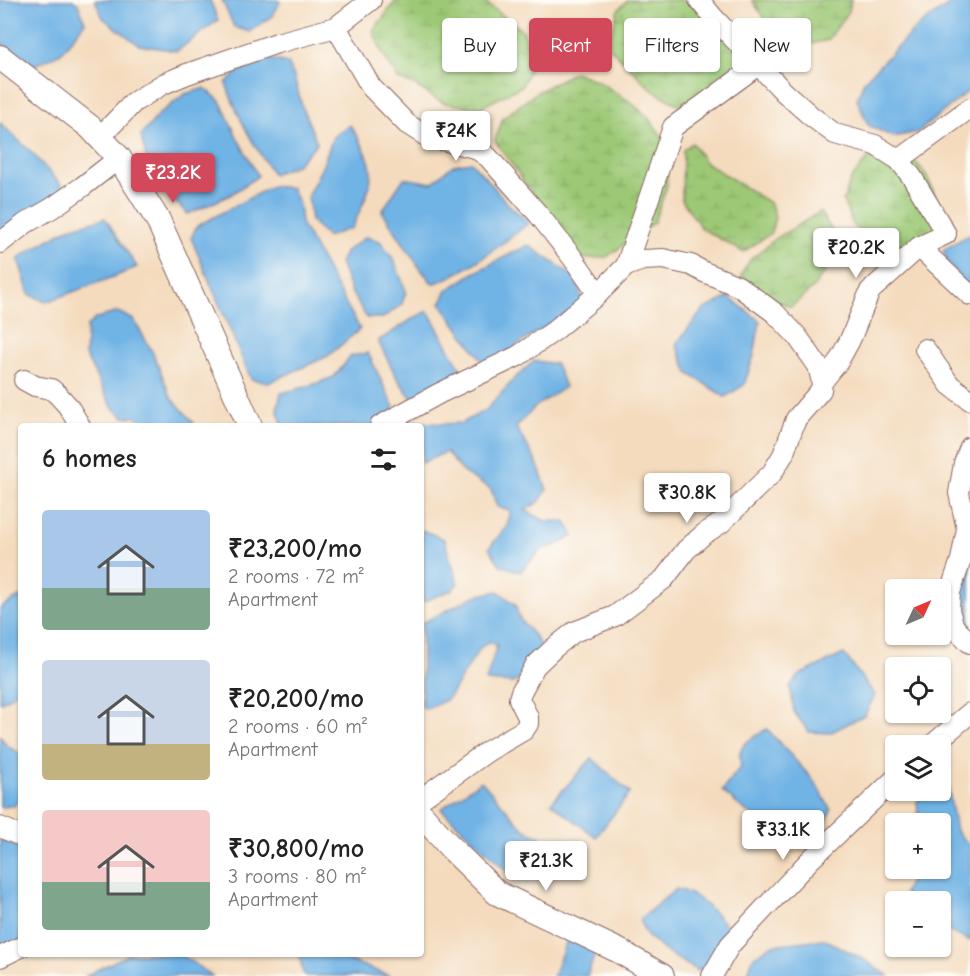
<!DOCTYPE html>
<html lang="en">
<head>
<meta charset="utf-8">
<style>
  :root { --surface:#fff; --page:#f6f6f6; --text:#222; --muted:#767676; --accent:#d1495b }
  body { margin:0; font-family:"Comic Neue",sans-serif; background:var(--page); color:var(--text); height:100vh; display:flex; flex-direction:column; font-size:22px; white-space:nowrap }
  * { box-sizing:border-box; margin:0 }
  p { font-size:20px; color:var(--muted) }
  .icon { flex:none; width:33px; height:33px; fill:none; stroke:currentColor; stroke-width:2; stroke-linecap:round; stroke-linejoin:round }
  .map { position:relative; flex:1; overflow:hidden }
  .side { position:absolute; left:18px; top:423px; width:406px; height:534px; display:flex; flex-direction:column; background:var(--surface); border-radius:6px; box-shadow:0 2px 4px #0004 }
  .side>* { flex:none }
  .top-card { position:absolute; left:442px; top:18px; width:436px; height:54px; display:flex; gap:12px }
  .needle { width:39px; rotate:46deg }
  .tools { position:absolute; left:885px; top:579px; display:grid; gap:12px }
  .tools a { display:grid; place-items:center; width:66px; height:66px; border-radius:6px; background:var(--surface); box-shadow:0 2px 4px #0004; font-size:30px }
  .price { position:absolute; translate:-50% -51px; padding:0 14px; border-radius:6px; background:#fff; color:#222; font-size:20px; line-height:39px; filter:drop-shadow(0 2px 3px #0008) }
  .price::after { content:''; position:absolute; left:50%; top:36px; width:18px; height:14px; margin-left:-9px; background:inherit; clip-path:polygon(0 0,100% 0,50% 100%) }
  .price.active { background:var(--accent); color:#fff }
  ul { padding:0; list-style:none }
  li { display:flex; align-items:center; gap:18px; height:150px; padding:0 24px }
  li span { display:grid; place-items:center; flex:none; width:168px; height:120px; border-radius:6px; color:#555 }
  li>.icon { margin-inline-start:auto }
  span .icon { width:72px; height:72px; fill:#fffc; stroke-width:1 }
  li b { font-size:26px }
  h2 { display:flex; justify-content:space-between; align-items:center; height:72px; padding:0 24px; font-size:26px }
  .chip { padding:0 21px; border-radius:6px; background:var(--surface); box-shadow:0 2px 4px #0004; font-size:21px; line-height:54px }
  .chip.active { background:var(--accent); color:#fff }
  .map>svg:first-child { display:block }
  .wetland { fill:url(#wetland-marsh); stroke:#747450; stroke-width:1.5 }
  .water { fill:#70b3e5; stroke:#5d6988; stroke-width:1.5 }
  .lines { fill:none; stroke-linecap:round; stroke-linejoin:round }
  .minor-casing { stroke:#86615e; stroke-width:22 }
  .tertiary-casing { stroke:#86615e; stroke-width:26 }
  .minor { stroke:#fff; stroke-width:20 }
  .tertiary { stroke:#fff; stroke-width:24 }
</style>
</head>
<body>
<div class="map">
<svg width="970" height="976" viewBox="0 0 970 976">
  <defs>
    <pattern id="wetland-marsh" width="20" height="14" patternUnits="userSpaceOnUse" patternTransform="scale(1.5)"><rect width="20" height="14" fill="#9dc976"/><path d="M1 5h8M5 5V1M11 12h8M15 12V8" fill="none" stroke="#89ac66"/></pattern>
  </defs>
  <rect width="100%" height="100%" fill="#fdfcf7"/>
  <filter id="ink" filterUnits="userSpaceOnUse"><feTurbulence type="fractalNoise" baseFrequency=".0167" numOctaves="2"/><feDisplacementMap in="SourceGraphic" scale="12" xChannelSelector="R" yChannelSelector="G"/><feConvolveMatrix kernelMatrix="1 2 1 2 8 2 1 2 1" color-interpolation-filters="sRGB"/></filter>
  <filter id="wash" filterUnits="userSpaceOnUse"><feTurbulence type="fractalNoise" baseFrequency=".008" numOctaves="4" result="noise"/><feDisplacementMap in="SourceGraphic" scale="24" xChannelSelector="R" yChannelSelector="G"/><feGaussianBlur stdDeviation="1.35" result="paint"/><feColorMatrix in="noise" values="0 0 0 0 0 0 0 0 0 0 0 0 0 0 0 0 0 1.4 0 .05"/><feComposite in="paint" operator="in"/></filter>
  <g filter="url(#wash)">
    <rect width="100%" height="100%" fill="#f4dbbe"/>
    <g class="wetland">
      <polygon points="398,0 481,0 485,2 523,31 533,61 522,86 480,108 443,103 414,85 398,79 382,52 373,31 395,2"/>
      <polygon points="628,0 693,0 759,58 749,86 713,100 684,108 652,90 608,46 618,10"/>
      <polygon points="752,0 851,0 849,11 828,40 805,45 774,34"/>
      <polygon points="574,72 598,81 629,101 647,116 665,140 667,186 654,222 607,257 579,259 495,141 503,118 536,93"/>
      <polygon points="692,143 705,162 771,204 775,217 771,233 743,252 701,228 682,200 683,150"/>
      <path d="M886,153C894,155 903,156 910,159C931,169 939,209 943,230L908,257L884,251L853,225L843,200L851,179L869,157Z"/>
      <polygon points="820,212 843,247 813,288 791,307 759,294 741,275 750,260 775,239"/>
    </g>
    <g class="water">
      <polygon points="0,0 73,0 78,4 85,22 61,53 35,65 0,43"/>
      <polygon points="95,0 210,0 218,20 177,51 139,45 103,18"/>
      <polygon points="222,0 279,0 280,2 272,16 249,32 234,27"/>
      <polygon points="956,0 970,0 970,90 918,132 893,137 868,125 857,99 864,81 917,27"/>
      <path d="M269,59L288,63L294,77L302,106L317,143L296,165L273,174C254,146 236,115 226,83L238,72Z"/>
      <polygon points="205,88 220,101 237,137 258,176 230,195 188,214 169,196 147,162 141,136 159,114 185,94"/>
      <polygon points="0,123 31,152 64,188 0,245"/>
      <path d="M350,125C356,135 364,146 368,158C378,181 361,207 352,228L327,237L311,221L308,195L323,165L333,137Z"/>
      <path d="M471,162L494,187L505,201L529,223C499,246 469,271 433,284L419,267L382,211L404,178L432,183L453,165Z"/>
      <polygon points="272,186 291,188 299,204 301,223 360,329 328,356 268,383 251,379 191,238 197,226"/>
      <polygon points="105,218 137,267 121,274 46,302 29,294 18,258 69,228"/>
      <polygon points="970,234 970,291 948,263 943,250"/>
      <polygon points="366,237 380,241 394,260 406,291 402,304 383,318 367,318 351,292 340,263 346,251"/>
      <polygon points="528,245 576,278 583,302 486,366 441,304 446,291 472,274"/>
      <polygon points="729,297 760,321 754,355 744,385 725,397 688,373 676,344 703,310"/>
      <polygon points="428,311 463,373 416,404 397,378 378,341 414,318"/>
      <polygon points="118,312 134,320 152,351 171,397 194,423 194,426 142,426 137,417 124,417 112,407 85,355 87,326 95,319"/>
      <polygon points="368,353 394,407 387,420 375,426 283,426 277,409 281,393 309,386 334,377 351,356"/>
      <polygon points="534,361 556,364 565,387 535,407 516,427 537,463 547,490 539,502 525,510 545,521 565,521 574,536 559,544 541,550 520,572 500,565 489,548 507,526 511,511 497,507 491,489 464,473 446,452 422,463 422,426 406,426 410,421 442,424 462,423 486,410 515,378"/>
      <polygon points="422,530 444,539 458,583 452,590 422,602"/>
      <polygon points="970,557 970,635 955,613 956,590"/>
      <path d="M498,591L516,605C517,618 524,625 533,634C537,639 540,645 543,651L529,673L513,683L486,681L497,645L489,642L481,647L447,700L426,709L422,706V623L475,596Z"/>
      <polygon points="21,596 21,689 2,702 0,702 0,608"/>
      <polygon points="844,654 875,695 865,715 830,733 809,732 794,712 790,686 801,674"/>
      <path d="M767,729L815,782L831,810L825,824L801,841C773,832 744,811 722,791L741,766C735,744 751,739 767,729Z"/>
      <polygon points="0,736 7,746 21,754 21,798 14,806 0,807"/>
      <polygon points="592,758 630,793 596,837 551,803"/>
      <polygon points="481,781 525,830 540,836 531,860 508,872 441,809"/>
      <polygon points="947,781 956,831 970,846 970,941 941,928 940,902 913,901 904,893 916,869 940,868 940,824 919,823 917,801 928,791 940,790 941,784"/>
      <polygon points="0,840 21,848 21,940 0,950"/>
      <path d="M676,889C698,893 715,913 730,929L716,957L698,971L669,954L647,936L639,920Z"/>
      <polygon points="568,937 596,951 587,976 553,976"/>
      <polygon points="824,939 863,959 889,976 747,976 753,958 771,945"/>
      <polygon points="129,954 180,954 212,976 85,976"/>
      <polygon points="302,954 333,954 390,976 307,976 303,973 300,958"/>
    </g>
  </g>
  <g filter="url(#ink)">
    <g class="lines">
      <g class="minor-casing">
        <g id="minor">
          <polyline points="699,0 713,17 784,92 811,116 835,134 875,145 899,160 912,177 946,234 919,247 870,291 850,340 838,362 822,382"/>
          <polyline points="336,27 371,87 407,124 426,136 475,148 488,157 539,215 572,257 598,294"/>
          <polyline points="100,137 134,102 163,84 187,74 277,43 336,27 371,0"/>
          <polyline points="899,160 970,108"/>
          <polyline points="0,243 26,223 52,208 82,187 119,158"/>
          <polyline points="919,247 970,295"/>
          <polyline points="925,349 950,385 970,400"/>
          <polyline points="24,380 35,386 51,389 57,394 68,406 80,426"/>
          <polyline points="380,426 440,393 518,356 554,331 598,294 626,266 673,127 758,65"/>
          <polyline points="970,447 964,463 959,493 967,529 961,560 950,592 949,610 954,627 970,643"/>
          <polyline points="931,746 970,713"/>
          <polyline points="422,798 488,751 524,730 528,724 528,717 519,699 521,692 535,666 554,648 574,632 615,616 664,579 686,550 704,534 721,523 772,473 783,455 796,419 821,390 822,382 818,366 797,336 775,313 738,286 704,272 691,265 663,259 643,260 626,266"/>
          <polyline points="0,827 21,836"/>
          <polyline points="0,957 21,947"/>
          <polyline points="712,976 730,945 811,859 896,778"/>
        </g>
      </g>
      <g class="tertiary-casing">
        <g id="tertiary">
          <polyline points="0,57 90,127 119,158 158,220 250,426"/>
          <polyline points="422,815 451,848 497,893 619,951 662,976"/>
        </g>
      </g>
      <use href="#minor" class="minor"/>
      <use href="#tertiary" class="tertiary"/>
    </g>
  </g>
</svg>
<div class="tools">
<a><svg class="needle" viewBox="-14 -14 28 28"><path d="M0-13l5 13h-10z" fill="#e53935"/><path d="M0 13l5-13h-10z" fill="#767676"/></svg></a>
<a><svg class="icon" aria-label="locate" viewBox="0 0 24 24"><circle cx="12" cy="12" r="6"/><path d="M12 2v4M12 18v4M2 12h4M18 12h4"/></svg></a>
<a><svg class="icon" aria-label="layers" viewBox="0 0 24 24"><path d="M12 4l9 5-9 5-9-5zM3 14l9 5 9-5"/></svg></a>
<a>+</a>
<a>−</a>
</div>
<b class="price" style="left:456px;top:162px">₹24K</b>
<b class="price active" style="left:173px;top:204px">₹23.2K</b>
<b class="price" style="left:856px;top:279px">₹20.2K</b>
<b class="price" style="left:687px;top:524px">₹30.8K</b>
<b class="price" style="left:783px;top:861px">₹33.1K</b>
<b class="price" style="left:546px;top:892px">₹21.3K</b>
<div class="top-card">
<a class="chip">Buy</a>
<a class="chip active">Rent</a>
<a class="chip">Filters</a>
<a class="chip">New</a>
</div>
<section class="side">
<h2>6 homes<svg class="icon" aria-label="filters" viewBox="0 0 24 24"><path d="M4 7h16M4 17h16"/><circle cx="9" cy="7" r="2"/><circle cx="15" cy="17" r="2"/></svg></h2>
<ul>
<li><span style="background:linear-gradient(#a9c7e8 65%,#7fa58c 0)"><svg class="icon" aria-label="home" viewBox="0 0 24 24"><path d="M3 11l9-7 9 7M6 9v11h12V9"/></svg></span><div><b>₹23,200/mo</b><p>2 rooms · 72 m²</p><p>Apartment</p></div></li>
<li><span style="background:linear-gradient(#c9d6e8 70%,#c2b280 0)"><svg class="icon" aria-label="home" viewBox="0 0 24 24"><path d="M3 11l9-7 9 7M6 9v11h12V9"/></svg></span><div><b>₹20,200/mo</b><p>2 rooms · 60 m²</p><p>Apartment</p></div></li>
<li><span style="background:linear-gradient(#f6c9c9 60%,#7fa58c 0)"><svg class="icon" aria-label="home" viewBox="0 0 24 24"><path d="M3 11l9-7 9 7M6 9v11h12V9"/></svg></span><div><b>₹30,800/mo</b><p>3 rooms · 80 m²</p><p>Apartment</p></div></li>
</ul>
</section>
</div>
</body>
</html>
